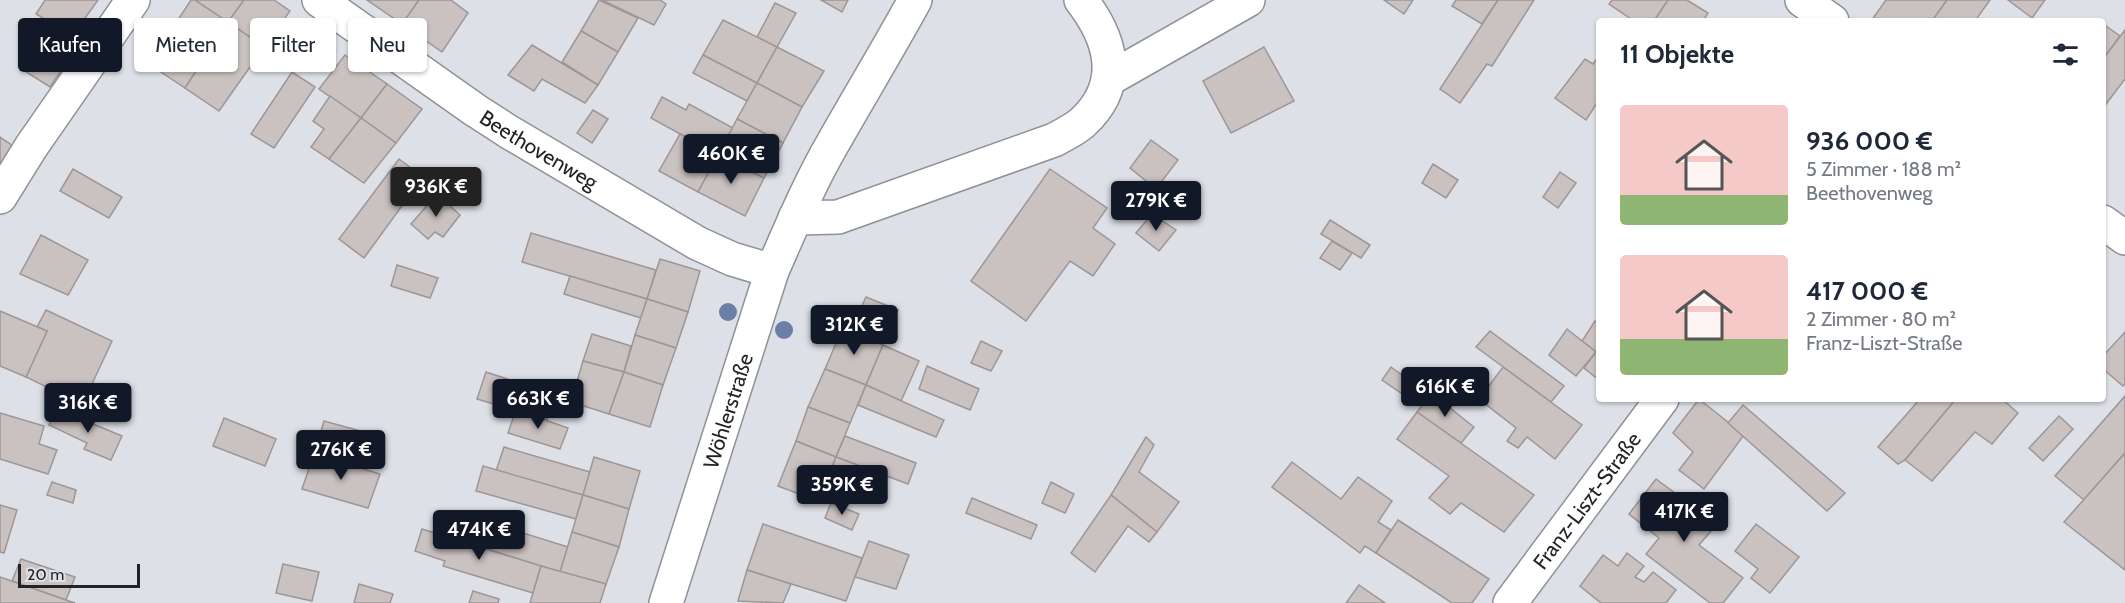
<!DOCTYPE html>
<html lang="de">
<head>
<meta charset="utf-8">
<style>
  :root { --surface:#fff; --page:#f2f2f3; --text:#1f2937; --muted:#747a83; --accent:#111827 }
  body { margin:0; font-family:Cabin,sans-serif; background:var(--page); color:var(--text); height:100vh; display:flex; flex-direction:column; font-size:22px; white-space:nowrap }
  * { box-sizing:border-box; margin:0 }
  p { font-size:20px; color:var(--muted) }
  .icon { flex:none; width:33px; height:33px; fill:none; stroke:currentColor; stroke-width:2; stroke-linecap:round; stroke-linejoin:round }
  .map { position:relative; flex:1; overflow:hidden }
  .panel { position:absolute; left:1596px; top:18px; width:510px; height:384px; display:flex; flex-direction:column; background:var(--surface); border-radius:6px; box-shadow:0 2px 4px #0004 }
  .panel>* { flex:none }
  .guide { position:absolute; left:18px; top:18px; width:570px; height:54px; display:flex; gap:12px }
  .scale { position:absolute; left:18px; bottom:15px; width:122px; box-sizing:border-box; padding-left:6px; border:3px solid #222326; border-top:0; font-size:16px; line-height:21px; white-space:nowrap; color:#222326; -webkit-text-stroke:4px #dde0e6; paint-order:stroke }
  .price { position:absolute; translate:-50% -51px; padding:0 14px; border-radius:6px; background:var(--accent); color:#fff; font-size:20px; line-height:39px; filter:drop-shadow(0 2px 3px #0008) }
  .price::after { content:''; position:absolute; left:50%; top:36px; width:18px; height:14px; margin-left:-9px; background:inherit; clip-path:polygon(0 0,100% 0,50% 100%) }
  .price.selected { background:#222; color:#fff }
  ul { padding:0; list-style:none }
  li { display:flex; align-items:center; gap:18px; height:150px; padding:0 24px }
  li span { display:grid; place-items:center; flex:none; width:168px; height:120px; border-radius:6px; color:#555 }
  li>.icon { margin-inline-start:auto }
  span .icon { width:72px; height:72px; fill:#fffc; stroke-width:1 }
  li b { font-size:26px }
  h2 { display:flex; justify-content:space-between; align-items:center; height:72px; padding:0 24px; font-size:26px }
  .tag { padding:0 21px; border-radius:6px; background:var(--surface); box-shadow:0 2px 4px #0004; font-size:21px; line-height:54px }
  .tag.selected { background:var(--accent); color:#fff }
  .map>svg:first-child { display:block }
  .building { fill:#cac2c1; stroke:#9e9696; stroke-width:1.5 }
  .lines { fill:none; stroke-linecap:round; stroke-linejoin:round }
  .street-casing { stroke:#8e9197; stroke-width:36 }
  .street { stroke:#fff; stroke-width:33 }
  .tree { fill:#6a7ea8 }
  .labels { text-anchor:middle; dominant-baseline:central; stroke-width:6; stroke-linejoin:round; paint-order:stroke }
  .street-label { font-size:21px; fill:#222326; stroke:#dde0e6 }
</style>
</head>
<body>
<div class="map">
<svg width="2125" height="603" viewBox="0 0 2125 603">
  <rect width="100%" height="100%" fill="#dde0e6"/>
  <g class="building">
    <polygon points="45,0 98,0 80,25 88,31 50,87 20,68 50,22 36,14"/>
    <polygon points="191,0 195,0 228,22 185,88 149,64"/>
    <polygon points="195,0 244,0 228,22"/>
    <polygon points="244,0 274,0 290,11 264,47 228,22"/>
    <polygon points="367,0 419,0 402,24"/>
    <polygon points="419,0 451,0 468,13 442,52 402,24"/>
    <polygon points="599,0 638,18 618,52 581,31"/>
    <polygon points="602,0 660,0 666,4 654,25"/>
    <polygon points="821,0 848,0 842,12"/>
    <polygon points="1384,0 1413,0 1404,14"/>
    <polygon points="1456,0 1498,0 1482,24 1452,6"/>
    <polygon points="1498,0 1534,0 1492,66 1487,64 1460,103 1440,89"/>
    <polygon points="1612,0 1668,0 1654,21 1634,21 1609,4"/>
    <polygon points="1668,0 1687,0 1708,13 1703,21 1654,21"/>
    <polygon points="1886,0 1947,0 1932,21 1871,21"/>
    <polygon points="1947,0 1990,0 1975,21 1932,21"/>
    <polygon points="2008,0 2045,0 2032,18"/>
    <polygon points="775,3 796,13 777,47 757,37"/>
    <polygon points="723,20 777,47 757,83 703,55"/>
    <polygon points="228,22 264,47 219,111 185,88"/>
    <polygon points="2103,24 2120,36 2103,59"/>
    <polygon points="2125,30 2125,79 2103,108 2103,59"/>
    <polygon points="581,31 618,52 598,85 562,62"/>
    <polygon points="532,45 598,85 585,103 542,79 534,91 508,75"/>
    <polygon points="777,47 824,71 802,107 757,83"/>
    <polygon points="1264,47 1294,101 1231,133 1203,81"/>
    <polygon points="345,55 387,84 361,118 319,89"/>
    <polygon points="703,55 757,83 747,101 693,73"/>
    <polygon points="1599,56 1599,100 1586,120 1555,98 1585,59 1593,64"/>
    <polygon points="292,72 315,87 274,148 251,134"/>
    <polygon points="757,83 802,107 783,143 737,119"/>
    <polygon points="387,84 422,109 396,143 361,118"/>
    <polygon points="330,96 361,118 329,159 311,147 324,129 313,121"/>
    <polygon points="662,97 686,110 689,104 733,128 718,155 651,118"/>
    <polygon points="593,110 608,119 592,143 577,133"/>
    <polygon points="361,118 396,143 364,183 329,159"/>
    <polygon points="737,119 783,143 764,178 718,155"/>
    <polygon points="680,134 718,155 698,192 659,171"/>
    <polygon points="0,137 13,146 0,165"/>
    <polygon points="1151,140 1178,160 1156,189 1130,168"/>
    <polygon points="718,155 764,178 745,216 698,192"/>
    <polygon points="399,159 423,177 364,258 339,239"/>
    <polygon points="1433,164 1458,180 1446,198 1422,183"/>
    <polygon points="73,169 122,197 109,218 60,191"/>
    <polygon points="1050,169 1107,208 1093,228 1115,244 1093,276 1070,261 1026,321 971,281"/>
    <polygon points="1560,172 1576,183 1558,208 1543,197"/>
    <polygon points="437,194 460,215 443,237 435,232 428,239 411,224"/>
    <polygon points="1152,214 1176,230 1159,251 1136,233"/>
    <polygon points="1330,220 1370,245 1361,258 1321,234"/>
    <polygon points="531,233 656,270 647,299 522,262"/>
    <polygon points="41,235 88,260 68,295 20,274"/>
    <polygon points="1332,241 1352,253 1340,270 1320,258"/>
    <polygon points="660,259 700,271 688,312 647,299"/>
    <polygon points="397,265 438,278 430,298 391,286"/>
    <polygon points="570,276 647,299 641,318 564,294"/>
    <polygon points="866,297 898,310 883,345 851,330"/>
    <polygon points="647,299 688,312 676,348 635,335"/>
    <polygon points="46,310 112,341 77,416 57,409 63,395 26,377 47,331 37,327"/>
    <polygon points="0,311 47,331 26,377 0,366"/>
    <polygon points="1595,321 1599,324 1599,380 1584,368 1596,352 1582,341"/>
    <polygon points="843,327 883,345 866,385 825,369"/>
    <polygon points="1567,329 1596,352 1576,376 1549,355"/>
    <polygon points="1490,331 1564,386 1551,402 1476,347"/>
    <polygon points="2125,332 2125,384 2123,386 2103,369 2103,356"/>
    <polygon points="592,334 631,346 624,372 583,361"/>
    <polygon points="635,335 676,348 663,385 624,372"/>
    <polygon points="981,341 1002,351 991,371 971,363"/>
    <polygon points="883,345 919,361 901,401 866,385"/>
    <polygon points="583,361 624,372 609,414 571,402"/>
    <polygon points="927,366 979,389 970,410 919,389"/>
    <polygon points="1391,367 1414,384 1404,395 1382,380"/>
    <polygon points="1503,367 1582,425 1555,459 1527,437 1518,448 1507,441 1516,428 1479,399"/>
    <polygon points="825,369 866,385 850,423 808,407"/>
    <polygon points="486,372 556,395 547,420 477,399"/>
    <polygon points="624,372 663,385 650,427 609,414"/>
    <polygon points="866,385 944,420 936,437 858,405"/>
    <polygon points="1431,393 1474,427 1461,443 1417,412"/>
    <polygon points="2125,396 2125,453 2084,500 2055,476"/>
    <polygon points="1699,399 1744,435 1704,489 1679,470 1693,452 1673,433"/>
    <polygon points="1920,399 1956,399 1905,460 1898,464 1878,447"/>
    <polygon points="1956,399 2002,399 2018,413 1992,444 1975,432 1932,481 1905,460"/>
    <polygon points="1743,405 1845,493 1827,511 1728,423"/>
    <polygon points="808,407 850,423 836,457 796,441"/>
    <polygon points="57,409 122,436 111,460 84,449 87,443 49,425"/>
    <polygon points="516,410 568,428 560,449 508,433"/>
    <polygon points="1417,412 1534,495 1504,532 1461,503 1450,514 1429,498 1449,476 1397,439"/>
    <polygon points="0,413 44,426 39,444 57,450 48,474 0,459"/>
    <polygon points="2059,416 2073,429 2043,461 2029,448"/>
    <polygon points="224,418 276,439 265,466 213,446"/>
    <polygon points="324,421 375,435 364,469 314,454"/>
    <polygon points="845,436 916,463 908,484 836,457"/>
    <polygon points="1146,437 1154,445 1139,472 1179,502 1157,532 1111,495"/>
    <polygon points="796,441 836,457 818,501 778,486"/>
    <polygon points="504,447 590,472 583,495 496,471"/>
    <polygon points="2125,453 2125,570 2064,522"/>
    <polygon points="314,454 380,474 368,508 302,489"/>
    <polygon points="594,457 640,471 629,509 583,495"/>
    <polygon points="836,457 882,474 872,501 826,483"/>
    <polygon points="1292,462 1341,499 1358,477 1392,501 1378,522 1391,530 1376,553 1365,546 1360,553 1272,487"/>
    <polygon points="483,466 583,495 576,519 476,491"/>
    <polygon points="1656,479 1717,524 1699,545 1743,578 1723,603 1710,603 1646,554 1659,538 1629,514"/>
    <polygon points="52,482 76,490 73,503 47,495"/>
    <polygon points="1051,482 1074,494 1065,513 1042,503"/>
    <polygon points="583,495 629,509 619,547 572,532"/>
    <polygon points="1111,495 1157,532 1149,542 1128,526 1095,572 1071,553"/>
    <polygon points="972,498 1037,525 1031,539 966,513"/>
    <polygon points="831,503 859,514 852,530 825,518"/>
    <polygon points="0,505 17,510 4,553 0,552"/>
    <polygon points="462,514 568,547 560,572 455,539"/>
    <polygon points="1398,520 1489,579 1472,603 1452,603 1376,553"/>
    <polygon points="763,524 862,558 846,601 747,570"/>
    <polygon points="1756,524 1799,557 1770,593 1751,578 1758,569 1735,551"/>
    <polygon points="422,529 541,566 533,593 443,566 445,561 415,551"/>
    <polygon points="572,532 619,547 606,584 560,572"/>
    <polygon points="869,541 909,555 896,589 855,577"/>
    <polygon points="1627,553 1644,566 1635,577 1644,582 1653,572 1676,590 1666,603 1601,603 1580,586 1603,555 1618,566"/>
    <polygon points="21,559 75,577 66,600 12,581"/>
    <polygon points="283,564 319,572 312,601 276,593"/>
    <polygon points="541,566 606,584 600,603 530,603"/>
    <polygon points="747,570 791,584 783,603 738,601"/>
    <polygon points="0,577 66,600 75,603 0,603"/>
    <polygon points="359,584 393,594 390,603 354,603"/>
    <polygon points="1359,585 1385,603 1346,603"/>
    <polygon points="473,591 499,599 498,603 469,603"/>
  </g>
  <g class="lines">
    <g class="street-casing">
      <g id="street">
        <path id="s1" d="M319,0L475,110L509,132L697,243L732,259L772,271"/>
        <polyline points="1802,0 1832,21"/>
        <polyline points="1109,79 1248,0"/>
        <polyline points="0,197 31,147 133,0"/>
        <path d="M795,218L838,217L1054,140C1063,135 1074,130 1082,123C1124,85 1112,40 1081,0"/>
        <polyline points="2103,222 2125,238"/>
        <path id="s2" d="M666,603L772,271C791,228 809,184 833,143C860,95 889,48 915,0"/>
        <path id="s3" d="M1510,603L1662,399"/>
      </g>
    </g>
    <use href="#street" class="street"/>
  </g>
  <g class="tree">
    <circle cx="728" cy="312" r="9"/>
    <circle cx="784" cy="330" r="9"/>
  </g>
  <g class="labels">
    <g class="street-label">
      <text stroke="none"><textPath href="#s1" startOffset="266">Beethovenweg</textPath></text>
      <text stroke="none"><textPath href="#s2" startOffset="202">Wöhlerstraße</textPath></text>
      <text stroke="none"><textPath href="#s3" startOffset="128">Franz-Liszt-Straße</textPath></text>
    </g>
  </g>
</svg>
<div class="scale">20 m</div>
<b class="price" style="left:731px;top:185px">460K €</b>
<b class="price selected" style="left:436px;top:218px">936K €</b>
<b class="price" style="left:1156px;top:232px">279K €</b>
<b class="price" style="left:854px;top:356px">312K €</b>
<b class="price" style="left:1445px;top:418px">616K €</b>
<b class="price" style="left:538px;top:430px">663K €</b>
<b class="price" style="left:88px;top:434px">316K €</b>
<b class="price" style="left:341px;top:481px">276K €</b>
<b class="price" style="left:842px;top:516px">359K €</b>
<b class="price" style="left:1684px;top:543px">417K €</b>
<b class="price" style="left:479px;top:561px">474K €</b>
<div class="guide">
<a class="tag selected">Kaufen</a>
<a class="tag">Mieten</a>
<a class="tag">Filter</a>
<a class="tag">Neu</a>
</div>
<section class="panel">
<h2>11 Objekte<svg class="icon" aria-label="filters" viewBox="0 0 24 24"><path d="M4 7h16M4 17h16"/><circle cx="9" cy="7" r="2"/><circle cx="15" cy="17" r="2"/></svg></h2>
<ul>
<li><span style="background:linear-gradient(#f6c9c9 75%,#8fb573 0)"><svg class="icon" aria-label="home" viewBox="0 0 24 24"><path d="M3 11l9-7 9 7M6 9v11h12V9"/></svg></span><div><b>936 000 €</b><p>5 Zimmer · 188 m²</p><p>Beethovenweg</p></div></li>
<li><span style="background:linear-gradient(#f6c9c9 70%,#8fb573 0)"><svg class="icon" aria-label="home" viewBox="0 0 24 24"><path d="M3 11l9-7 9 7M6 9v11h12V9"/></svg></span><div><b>417 000 €</b><p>2 Zimmer · 80 m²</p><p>Franz-Liszt-Straße</p></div></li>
</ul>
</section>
</div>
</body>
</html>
